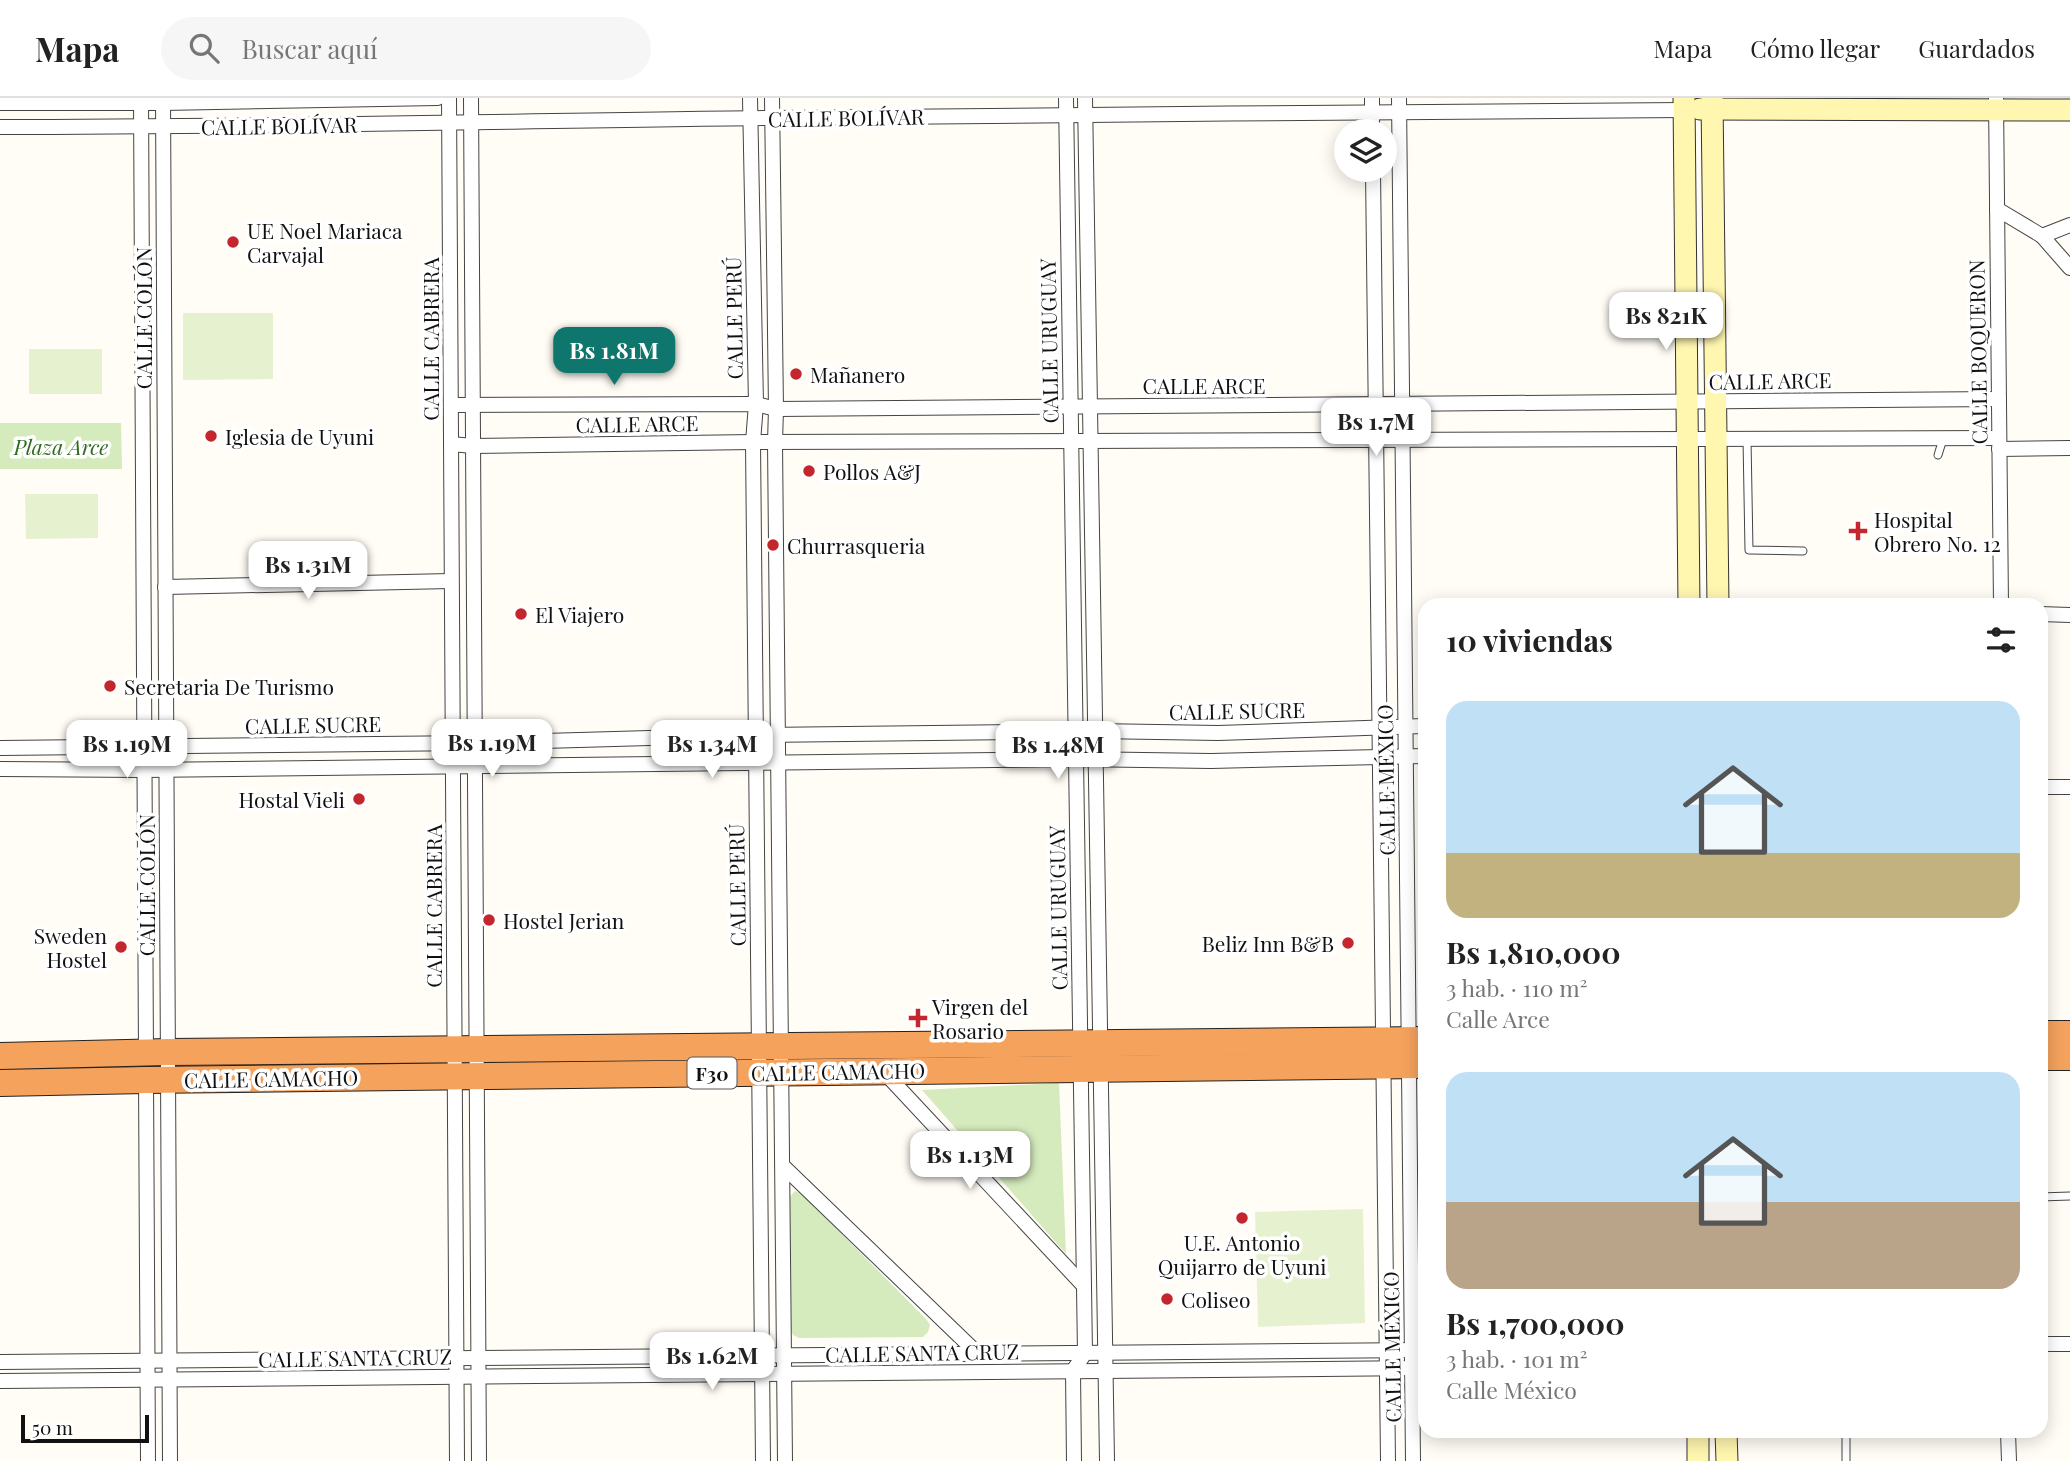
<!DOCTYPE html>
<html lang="es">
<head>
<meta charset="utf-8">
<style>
  :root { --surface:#fff; --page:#f6f6f6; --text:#222; --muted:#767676; --line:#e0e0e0; --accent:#0f766e }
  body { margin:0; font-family:"Playfair Display",serif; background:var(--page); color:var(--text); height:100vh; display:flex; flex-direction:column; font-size:26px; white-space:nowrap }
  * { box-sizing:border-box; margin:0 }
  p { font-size:23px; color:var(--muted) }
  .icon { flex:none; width:38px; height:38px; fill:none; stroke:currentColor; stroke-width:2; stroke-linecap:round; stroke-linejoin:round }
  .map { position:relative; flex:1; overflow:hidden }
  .details { position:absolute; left:1418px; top:500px; width:630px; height:840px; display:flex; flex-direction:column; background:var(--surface); border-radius:21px; box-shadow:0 4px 18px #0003 }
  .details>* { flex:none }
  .buttons { position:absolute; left:1334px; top:21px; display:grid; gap:14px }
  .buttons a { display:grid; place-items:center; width:63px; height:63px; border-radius:50%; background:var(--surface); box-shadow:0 4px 18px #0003; font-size:35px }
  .scale { position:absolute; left:21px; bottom:18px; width:128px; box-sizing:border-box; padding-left:7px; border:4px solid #111; border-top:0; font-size:19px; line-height:24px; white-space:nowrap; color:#111; -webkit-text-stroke:5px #fff; paint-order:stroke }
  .price { position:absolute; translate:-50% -60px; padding:0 16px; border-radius:14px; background:#fff; color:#222; font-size:23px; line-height:46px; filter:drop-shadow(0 2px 4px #0008) }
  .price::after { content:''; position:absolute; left:50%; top:42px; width:21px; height:16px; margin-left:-10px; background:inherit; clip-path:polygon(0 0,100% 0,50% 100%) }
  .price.active { background:var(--accent); color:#fff }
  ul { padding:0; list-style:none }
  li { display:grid; align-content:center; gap:14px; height:371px; padding:0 28px }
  li span { display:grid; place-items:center; height:217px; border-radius:21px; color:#555 }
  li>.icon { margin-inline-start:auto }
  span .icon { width:126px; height:126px; fill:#fffc; stroke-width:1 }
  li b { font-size:30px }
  h2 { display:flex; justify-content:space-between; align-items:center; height:84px; padding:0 28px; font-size:30px }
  header { display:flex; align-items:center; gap:42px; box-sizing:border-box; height:98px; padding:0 35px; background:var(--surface); border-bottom:2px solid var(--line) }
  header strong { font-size:33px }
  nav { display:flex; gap:38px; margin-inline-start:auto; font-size:24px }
  .search { width:490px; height:63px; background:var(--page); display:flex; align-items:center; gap:18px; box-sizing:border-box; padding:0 24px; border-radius:38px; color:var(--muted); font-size:26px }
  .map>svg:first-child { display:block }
  .green { fill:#d5ebbd }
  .pitch { fill:#e6f2cf }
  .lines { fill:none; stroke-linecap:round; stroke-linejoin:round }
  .lane-casing { stroke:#444; stroke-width:9 }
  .street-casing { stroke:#444; stroke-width:16 }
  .secondary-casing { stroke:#333; stroke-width:23 }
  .highway-casing { stroke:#222; stroke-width:28 }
  .lane { stroke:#fff; stroke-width:7 }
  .street { stroke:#fff; stroke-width:14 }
  .secondary { stroke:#fff6b0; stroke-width:21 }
  .highway { stroke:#f5a25d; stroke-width:26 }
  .poi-dot { fill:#c4262e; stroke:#fff; stroke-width:2.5 }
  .labels { text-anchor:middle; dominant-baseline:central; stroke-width:7; stroke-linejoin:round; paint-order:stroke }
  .shield { fill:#fff; stroke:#585858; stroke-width:2 }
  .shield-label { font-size:19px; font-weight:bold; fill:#111 }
  .street-label { font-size:21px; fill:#111; stroke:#fff }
  .poi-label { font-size:21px; fill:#111; stroke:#fff; text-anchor:start }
  .park-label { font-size:21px; font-style:italic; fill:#2f6b1f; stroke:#fff }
</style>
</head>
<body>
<header>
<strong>Mapa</strong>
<div class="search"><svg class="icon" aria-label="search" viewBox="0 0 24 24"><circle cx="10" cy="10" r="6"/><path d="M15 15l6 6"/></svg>Buscar aquí</div>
<nav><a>Mapa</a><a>Cómo llegar</a><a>Guardados</a></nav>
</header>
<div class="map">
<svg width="2070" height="1363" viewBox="0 0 2070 1363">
  <rect width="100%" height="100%" fill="#fffdf5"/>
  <g class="green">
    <polygon points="0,325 121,325 122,371 0,371"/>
    <polygon points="1059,985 1066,1156 922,992"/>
    <polygon points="795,1093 801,1095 926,1221 930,1227 928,1234 923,1239 799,1240 793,1237 790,1230 787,1102"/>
  </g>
  <g class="pitch">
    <polygon points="183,215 273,215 273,281 183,282"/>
    <rect x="29" y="251" width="73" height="45"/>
    <polygon points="25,396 98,396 98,440 26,441"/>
    <polygon points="1363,1111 1365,1225 1258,1229 1255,1114"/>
  </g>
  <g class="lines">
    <g class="lane-casing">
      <g id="lane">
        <polyline points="1747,341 1749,452 1803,453"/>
        <polyline points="1938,357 1943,341"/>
        <polyline points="2040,1099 2070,1098"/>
        <polyline points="1846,1363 1846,1334"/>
      </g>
    </g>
    <g class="street-casing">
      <g id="street">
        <polyline points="141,0 146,958"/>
        <polyline points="163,0 170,1363"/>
        <polyline points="449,0 457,1363"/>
        <polyline points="471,0 479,1363"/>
        <polyline points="750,0 756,306 753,344 763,1363"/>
        <polyline points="772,0 776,311 775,344 785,1363"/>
        <polyline points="1066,0 1085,1255 1073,1273 1074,1363"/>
        <polyline points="1085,0 1107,1363"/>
        <polyline points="1372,0 1372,33"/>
        <polyline points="1399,0 1413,1363"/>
        <polyline points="1996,0 2001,508"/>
        <polyline points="0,5 163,5 438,0"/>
        <path d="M0,29C257,29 513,23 770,20C1075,16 1379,15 1684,12"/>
        <polyline points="1373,72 1388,1363"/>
        <polyline points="1997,111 2042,138 2070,170"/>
        <polyline points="2042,138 2070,127"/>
        <polyline points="451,307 756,306 776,311 1999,301"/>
        <polyline points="451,346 473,348 753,344 1999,340"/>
        <polyline points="1999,351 2070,350"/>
        <polyline points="165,489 451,483"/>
        <polyline points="2040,516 2070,517"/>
        <polyline points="0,650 475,645 756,637 1095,633 1218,635 1424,628"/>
        <polyline points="0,671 144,672 1076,661 1211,663 1424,658"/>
        <polyline points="2040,689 2070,689"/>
        <polyline points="884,974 1084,1188"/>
        <polyline points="146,978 148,1363"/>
        <polyline points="783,1068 978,1256"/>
        <polyline points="2040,1246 2070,1246"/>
        <polyline points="0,1264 1424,1252"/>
        <polyline points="0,1283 1424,1270"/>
        <polyline points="2008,1334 2009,1363"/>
      </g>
    </g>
    <g class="secondary-casing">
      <g id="secondary">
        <polyline points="1684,0 1689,508"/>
        <polyline points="1712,0 1718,508"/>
        <polyline points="1700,11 2070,12"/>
        <polyline points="1698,1334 1698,1363"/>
        <polyline points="1726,1334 1727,1363"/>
      </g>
    </g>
    <g class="highway-casing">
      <g id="highway">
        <polyline points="2040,936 2070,936"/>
        <polyline points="0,958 168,954 1424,942"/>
        <polyline points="2040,959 2070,959"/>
        <polyline points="0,985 146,982 1424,967"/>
      </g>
    </g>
    <use href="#lane" class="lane"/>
    <use href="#street" class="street"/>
    <use href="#secondary" class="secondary"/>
    <use href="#highway" class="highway"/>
  </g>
  <g class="poi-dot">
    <circle cx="233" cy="144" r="7"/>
    <circle cx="796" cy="276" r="7"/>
    <circle cx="211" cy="338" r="7"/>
    <circle cx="809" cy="373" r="7"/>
    <path d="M1854.5 422.5h7v7h7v7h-7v7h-7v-7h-7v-7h7z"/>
    <circle cx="773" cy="447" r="7"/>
    <circle cx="521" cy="516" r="7"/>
    <circle cx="110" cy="588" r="7"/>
    <circle cx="359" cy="701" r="7"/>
    <circle cx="489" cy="822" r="7"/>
    <circle cx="1348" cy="845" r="7"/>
    <circle cx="121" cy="849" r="7"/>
    <path d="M914.5 909.5h7v7h7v7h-7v7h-7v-7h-7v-7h7z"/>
    <circle cx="1242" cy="1120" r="7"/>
    <circle cx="1167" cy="1201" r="7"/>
  </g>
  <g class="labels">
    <rect class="shield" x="687.5" y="959.5" width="49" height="31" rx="5"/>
    <g class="shield-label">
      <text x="712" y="975">F30</text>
    </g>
    <g class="street-label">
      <text transform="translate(846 19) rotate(-1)">CALLE BOLÍVAR</text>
      <text transform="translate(279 27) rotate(-1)">CALLE BOLÍVAR</text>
      <text transform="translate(143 220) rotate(-90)">CALLE COLÓN</text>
      <text transform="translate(733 220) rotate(-91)">CALLE PERÚ</text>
      <text transform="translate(430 241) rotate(-90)">CALLE CABRERA</text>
      <text transform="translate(1048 243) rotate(-91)">CALLE URUGUAY</text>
      <text transform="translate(1977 254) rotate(-91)">CALLE BOQUERON</text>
      <text transform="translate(1770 282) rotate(-1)">CALLE ARCE</text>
      <text x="1204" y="287">CALLE ARCE</text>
      <text transform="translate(637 325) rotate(-1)">CALLE ARCE</text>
      <text transform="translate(1237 612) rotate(-1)">CALLE SUCRE</text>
      <text transform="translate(313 626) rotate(-1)">CALLE SUCRE</text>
      <text transform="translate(1385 682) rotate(-91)">CALLE MÉXICO</text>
      <text transform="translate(146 787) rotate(-90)">CALLE COLÓN</text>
      <text transform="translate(736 787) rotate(-91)">CALLE PERÚ</text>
      <text transform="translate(433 808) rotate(-90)">CALLE CABRERA</text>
      <text transform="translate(1057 810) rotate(-91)">CALLE URUGUAY</text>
      <text transform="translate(838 973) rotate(-1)">CALLE CAMACHO</text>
      <text transform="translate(271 980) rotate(-1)">CALLE CAMACHO</text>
      <text transform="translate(1391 1249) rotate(-91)">CALLE MÉXICO</text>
      <text transform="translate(922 1254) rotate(-1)">CALLE SANTA CRUZ</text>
      <text transform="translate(355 1259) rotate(-1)">CALLE SANTA CRUZ</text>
    </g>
    <g class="poi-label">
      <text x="247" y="132">UE Noel Mariaca<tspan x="247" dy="24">Carvajal</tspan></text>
      <text x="810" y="276">Mañanero</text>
      <text x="225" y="338">Iglesia de Uyuni</text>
      <text x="823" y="373">Pollos A&amp;J</text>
      <text x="1874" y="421">Hospital<tspan x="1874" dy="24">Obrero No. 12</tspan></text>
      <text x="787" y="447">Churrasqueria</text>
      <text x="535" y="516">El Viajero</text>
      <text x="124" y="588">Secretaria De Turismo</text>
      <text x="345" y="701" text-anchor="end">Hostal Vieli</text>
      <text x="503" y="822">Hostel Jerian</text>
      <text x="107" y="837" text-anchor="end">Sweden<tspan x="107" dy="24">Hostel</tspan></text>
      <text x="1334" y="845" text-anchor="end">Beliz Inn B&amp;B</text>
      <text x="932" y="908">Virgen del<tspan x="932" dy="24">Rosario</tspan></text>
      <text x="1242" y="1144" text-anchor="middle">U.E. Antonio<tspan x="1242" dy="24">Quijarro de Uyuni</tspan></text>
      <text x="1181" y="1201">Coliseo</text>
    </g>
    <g class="park-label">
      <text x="61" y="348">Plaza Arce</text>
    </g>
  </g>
</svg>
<div class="buttons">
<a><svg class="icon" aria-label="layers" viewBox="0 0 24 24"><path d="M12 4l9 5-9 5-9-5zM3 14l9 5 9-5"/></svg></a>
</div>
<div class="scale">50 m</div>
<b class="price" style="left:1666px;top:254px">Bs 821K</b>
<b class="price active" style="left:614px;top:289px">Bs 1.81M</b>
<b class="price" style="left:1376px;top:360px">Bs 1.7M</b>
<b class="price" style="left:308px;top:503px">Bs 1.31M</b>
<b class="price" style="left:492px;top:681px">Bs 1.19M</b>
<b class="price" style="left:127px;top:682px">Bs 1.19M</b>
<b class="price" style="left:712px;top:682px">Bs 1.34M</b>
<b class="price" style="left:1058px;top:683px">Bs 1.48M</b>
<b class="price" style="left:970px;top:1093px">Bs 1.13M</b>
<b class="price" style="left:712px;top:1294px">Bs 1.62M</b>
<section class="details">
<h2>10 viviendas<svg class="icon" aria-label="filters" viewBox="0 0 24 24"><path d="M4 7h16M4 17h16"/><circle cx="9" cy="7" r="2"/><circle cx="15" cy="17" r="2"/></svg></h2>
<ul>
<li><span style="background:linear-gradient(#bfe0f5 70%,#c2b280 0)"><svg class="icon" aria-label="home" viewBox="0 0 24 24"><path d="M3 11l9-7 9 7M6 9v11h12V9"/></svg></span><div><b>Bs 1,810,000</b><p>3 hab. · 110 m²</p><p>Calle Arce</p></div></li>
<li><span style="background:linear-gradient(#bfe0f5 60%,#b9a48a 0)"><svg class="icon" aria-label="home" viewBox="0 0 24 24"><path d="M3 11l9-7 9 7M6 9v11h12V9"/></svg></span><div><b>Bs 1,700,000</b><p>3 hab. · 101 m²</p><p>Calle México</p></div></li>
</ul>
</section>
</div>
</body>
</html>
